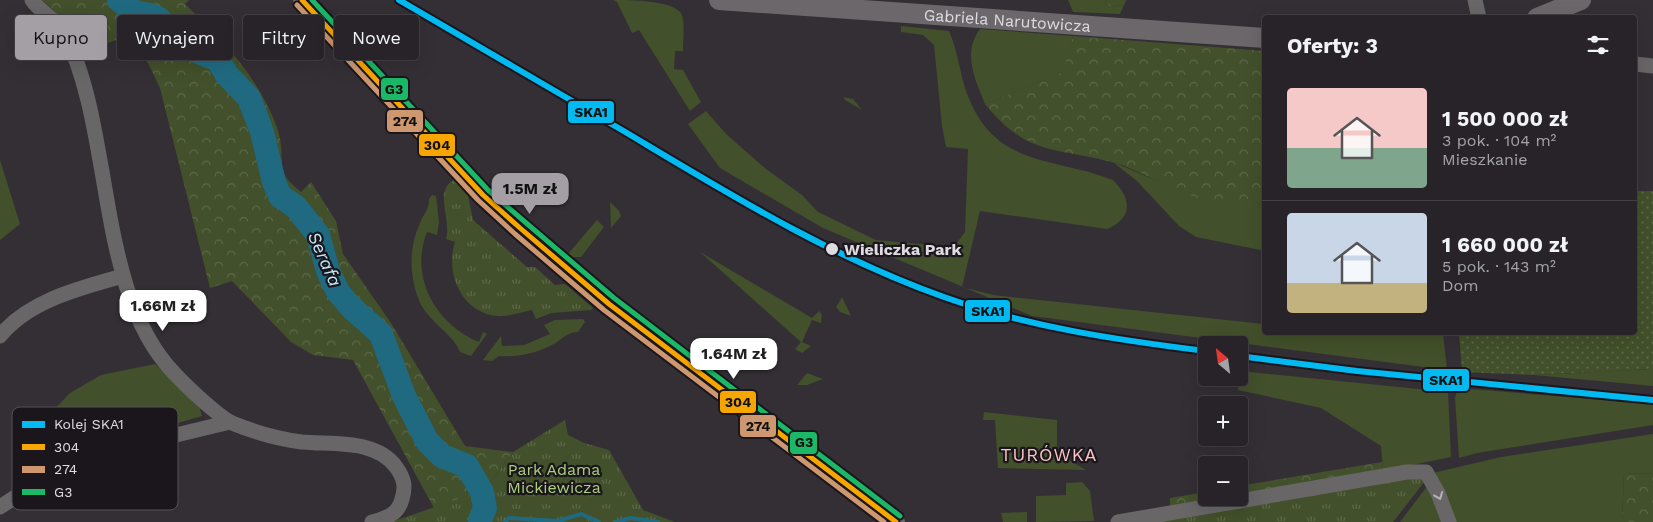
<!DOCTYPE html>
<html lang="pl">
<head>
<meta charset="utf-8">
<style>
  :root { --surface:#272328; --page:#332f34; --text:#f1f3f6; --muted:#a4a4a8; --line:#434045; --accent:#a49fa5 }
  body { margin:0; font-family:"Work Sans",sans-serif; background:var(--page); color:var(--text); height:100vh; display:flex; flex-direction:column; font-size:19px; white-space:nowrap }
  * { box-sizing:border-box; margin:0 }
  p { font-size:16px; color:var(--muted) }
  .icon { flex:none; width:28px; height:28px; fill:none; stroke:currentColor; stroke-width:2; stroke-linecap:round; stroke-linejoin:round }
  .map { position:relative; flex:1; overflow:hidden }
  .sheet { position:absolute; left:1262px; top:15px; width:375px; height:320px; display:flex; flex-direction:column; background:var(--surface); border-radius:5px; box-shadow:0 5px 20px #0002,0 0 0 1px var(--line) }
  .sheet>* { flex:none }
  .guide { position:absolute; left:15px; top:15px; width:475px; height:45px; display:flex; gap:10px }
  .needle { width:32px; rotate:331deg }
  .fabs { position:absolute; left:1198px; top:336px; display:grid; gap:10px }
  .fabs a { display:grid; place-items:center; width:50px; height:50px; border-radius:5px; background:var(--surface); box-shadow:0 5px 20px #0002,0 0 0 1px var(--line); font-size:25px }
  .price { position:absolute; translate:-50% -42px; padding:0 11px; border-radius:10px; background:#fff; color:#222; font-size:16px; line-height:32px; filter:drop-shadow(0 1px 2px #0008) }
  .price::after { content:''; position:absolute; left:50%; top:30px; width:15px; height:11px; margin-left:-8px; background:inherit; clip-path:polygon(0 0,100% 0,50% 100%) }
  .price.current { background:var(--accent); color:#111 }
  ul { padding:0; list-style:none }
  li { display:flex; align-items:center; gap:15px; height:125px; padding:0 25px }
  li+li { border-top:1px solid var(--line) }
  li span { display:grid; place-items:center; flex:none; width:140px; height:100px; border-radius:5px; color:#555 }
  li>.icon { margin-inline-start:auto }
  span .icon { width:60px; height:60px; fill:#fffc; stroke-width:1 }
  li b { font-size:21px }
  h2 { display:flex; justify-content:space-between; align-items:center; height:60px; padding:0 25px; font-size:21px }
  .tag { padding:0 18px; border-radius:5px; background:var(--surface); box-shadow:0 5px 20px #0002,0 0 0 1px var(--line); font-size:18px; line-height:45px }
  .tag.current { background:var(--accent); color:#111 }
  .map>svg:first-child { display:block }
  .grass { fill:#42502b }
  .forest { fill:url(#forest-crowns) }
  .park { fill:url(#park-tufts) }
  .garden { fill:url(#garden-dots) }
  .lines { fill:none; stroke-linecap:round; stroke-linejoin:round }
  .stream { stroke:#206a81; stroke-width:4 }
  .river { stroke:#206a81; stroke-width:24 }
  .minor { stroke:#696667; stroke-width:15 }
  .tertiary { stroke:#696667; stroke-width:18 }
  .secondary { stroke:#6b676b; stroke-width:20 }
  .bus-1-casing { stroke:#1a161c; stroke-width:9 }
  .bus-2-casing { stroke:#1a161c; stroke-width:9 }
  .bus-3-casing { stroke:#1a161c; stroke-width:9 }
  .bus-1 { stroke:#f7a600; stroke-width:5 }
  .bus-2 { stroke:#cd976f; stroke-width:5 }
  .bus-3 { stroke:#1ab867; stroke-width:5 }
  .rail-1-casing { stroke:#1a161c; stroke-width:10 }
  .rail-1 { stroke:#00baf1; stroke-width:6 }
  .oneway { stroke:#b6b2b7 }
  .stop-dot { fill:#e0dbe2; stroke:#1a161c; stroke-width:2 }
  .labels { text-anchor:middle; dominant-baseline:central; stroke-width:4.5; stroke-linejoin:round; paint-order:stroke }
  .street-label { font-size:16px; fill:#e0dbe2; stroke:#1a161c }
  .stop-label { font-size:16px; font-weight:bold; fill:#e0dbe2; stroke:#1a161c; text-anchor:start }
  .park-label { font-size:16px; fill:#accf7c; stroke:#1a161c }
  .water-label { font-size:18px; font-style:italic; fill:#c0e7f7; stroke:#1a161c }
  .neighbourhood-label { font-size:18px; letter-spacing:1px; fill:#fbc6c7; stroke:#1a161c }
  .key { fill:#1a161c; stroke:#555157; stroke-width:1 }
  .key-label { font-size:14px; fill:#e0dbe2 }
  .line-badge { stroke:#1a161c; stroke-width:2 }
  .pale-badge-label { font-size:14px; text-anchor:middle; font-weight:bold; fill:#111 }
</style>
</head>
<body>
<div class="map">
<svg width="1653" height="522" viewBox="0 0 1653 522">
  <defs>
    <pattern id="forest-crowns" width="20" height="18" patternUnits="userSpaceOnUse" patternTransform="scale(1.25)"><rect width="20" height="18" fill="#42502b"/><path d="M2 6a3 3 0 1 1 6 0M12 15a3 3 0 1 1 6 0" fill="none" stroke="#5d6949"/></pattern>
    <pattern id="park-tufts" width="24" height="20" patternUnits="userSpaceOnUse" patternTransform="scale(1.25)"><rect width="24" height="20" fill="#42502b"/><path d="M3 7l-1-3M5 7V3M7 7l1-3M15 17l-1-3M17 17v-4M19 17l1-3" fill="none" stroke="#5d6949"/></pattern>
    <pattern id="garden-dots" width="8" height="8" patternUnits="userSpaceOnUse" patternTransform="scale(1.25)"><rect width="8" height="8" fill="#42502b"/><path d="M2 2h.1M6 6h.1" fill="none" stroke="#5d6949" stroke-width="1.8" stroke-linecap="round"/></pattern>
  </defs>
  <rect width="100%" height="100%" fill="#342f35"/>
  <g class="grass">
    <path d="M613,0C630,0 675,0 682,15C685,25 683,41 683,51H675L674,69L683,70L701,102L690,111L639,30L632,33L617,2Z"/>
    <polygon points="1068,0 1105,0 1110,7 1124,5 1120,14 1073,12"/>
    <path d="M901,26L949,31C959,53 960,79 970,101C999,168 1056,157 1113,180C1132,199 1133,218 1107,229L980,211L962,287L993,295L1264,324L1265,309V332L1443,333L1447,370L1032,316L823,228L720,168L688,124L706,111L726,134L766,169L802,195L818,212L876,240L942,246L956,244L965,232L968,149L946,147L942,126L934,45L923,35L901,32Z"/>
    <path d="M980,29L1073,36L1064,72L985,104C975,79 962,53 980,29Z"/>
    <polygon points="844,97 853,99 862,110 845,100"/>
    <polygon points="0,160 20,224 0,240"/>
    <polygon points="1113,162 1197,198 1265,203 1265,251 1196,237 1179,226 1138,182"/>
    <path d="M432,195L436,196L439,222L437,235L427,232C409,277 436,325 479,342L483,332L487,334L471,356L460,352C454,334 426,321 418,298C409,274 409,246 420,223C424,213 429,210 429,199Z"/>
    <polygon points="610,202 619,211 621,216 611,228"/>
    <polygon points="597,220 604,227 581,257 572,257 568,254"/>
    <polygon points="700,252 812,318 819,311 822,315 821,323 812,320 802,342 811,346 802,353 795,349 801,342"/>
    <polygon points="842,297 851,316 840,312 836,307"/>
    <path d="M583,319L585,322L578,332C566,332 561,341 550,346C534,354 517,357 499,356L492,361L483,360L501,336L502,346L524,345L550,334L544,325L555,320Z"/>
    <polygon points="155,364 199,406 202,416 89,449 51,469 38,445 46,418 70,393 101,375"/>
    <polygon points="1653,369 1653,386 1534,375"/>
    <polygon points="1239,371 1448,392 1451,457 1383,471 1381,446 1321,408 1238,390"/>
    <polygon points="807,373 823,379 807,385 797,385"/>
    <polygon points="1458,388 1653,404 1653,425 1477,453 1459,458 1455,398"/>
    <polygon points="984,412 1057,420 1057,453 1086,470 998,468 995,420 983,420"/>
    <polygon points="1653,434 1653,474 1624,473 1622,522 1452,522 1433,473 1501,457"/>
    <polygon points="1082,482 1090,491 1094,521 1036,522 1036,496 1066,495 1066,483"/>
    <polygon points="1428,485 1444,522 1400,522"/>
    <polygon points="1027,512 1027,522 1003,522 1001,513"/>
  </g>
  <g class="forest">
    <path d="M42,0H189L185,4C211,30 238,55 257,87C266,102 277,122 280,139C285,168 274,170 301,192L311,182L336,221L343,254L391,323L465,446L513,452L485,490L434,508L353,360L313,355L291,342L232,281L210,288L160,88L134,34L81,52L61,17Z"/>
    <polygon points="1105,0 1126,0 1124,5 1110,7"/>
    <path d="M1073,36L1265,51V203C1245,202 1216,203 1197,198C1167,190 1142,170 1112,162C1055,147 1027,156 985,104L1063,72Z"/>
    <polygon points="1382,462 1383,471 1239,496 1239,486"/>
    <polygon points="1624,473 1653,474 1653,522 1622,522"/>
    <polygon points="1206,492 1206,498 1229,498 1170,508 1170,498"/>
  </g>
  <g class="park">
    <path d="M454,180L468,196L473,220L527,267H535L555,285L565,284L593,308L591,310L551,313L536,319L532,310C521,312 508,317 497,316C461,312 445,273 455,242L446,239C452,220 433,190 454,180Z"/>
    <polygon points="565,420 568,435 584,443 609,450 643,510 675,522 391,522 485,490 513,452"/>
    <polygon points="1411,475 1425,481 1393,522 1137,522"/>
  </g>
  <polygon class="garden" points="1637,191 1653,191 1653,369 1534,375 1462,372 1459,333 1635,332 1635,198"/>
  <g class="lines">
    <g class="stream">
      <polyline points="480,522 480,520"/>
      <polyline points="505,522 509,518 558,521 581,514 599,522"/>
      <polyline points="615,522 631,518 658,522"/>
    </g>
    <polyline class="river" points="119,0 136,13 151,15 159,19 179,44 218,60 227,75 249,98 262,132 274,182 280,196 296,207 318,235 328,271 338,292 351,307 381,334 404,396 427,441 442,456 467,466 482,492 485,508 480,520"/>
    <g class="minor">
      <path d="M32,0C40,12 57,20 64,32C115,132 95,292 175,374C187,387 218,416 232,423C254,432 278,439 302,442C333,445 376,439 396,467C404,478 406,486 402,499C398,515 386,518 372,522"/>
      <polyline points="1475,0 1479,18"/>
      <polyline points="1635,64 1653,66"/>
      <path d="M0,336C29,300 81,288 123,276"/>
      <polyline points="0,507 43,479 85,457 230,422"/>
      <polyline points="1118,522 1407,472 1426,472 1438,493 1449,522"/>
    </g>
    <polyline class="tertiary" points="302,0 483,195 520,228 609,304 700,375 896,522"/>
    <g class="secondary">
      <path id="s1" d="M719,0L1265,38"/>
      <polyline points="1537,18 1581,0"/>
    </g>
    <g class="bus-1-casing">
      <polyline id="bus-1" points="302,0 483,195 520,228 609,304 896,522"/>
    </g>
    <g class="bus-2-casing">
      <polyline id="bus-2" points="297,5 478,200 515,234 604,310 884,522"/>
    </g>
    <g class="bus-3-casing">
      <polyline id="bus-3" points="312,0 488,190 525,222 614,298 900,516"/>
    </g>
    <use href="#bus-1" class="bus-1"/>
    <use href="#bus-2" class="bus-2"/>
    <use href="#bus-3" class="bus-3"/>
    <g class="rail-1-casing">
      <g id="rail-1">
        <path d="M399,0C475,45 551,88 627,133C729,194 831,257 944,297C1028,327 1117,340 1206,351"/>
        <polyline points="1239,356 1357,371 1653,400"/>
      </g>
    </g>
    <use href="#rail-1" class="rail-1"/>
  </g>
  <defs><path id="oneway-chevron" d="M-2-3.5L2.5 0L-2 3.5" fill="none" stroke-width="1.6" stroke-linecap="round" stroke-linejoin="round" transform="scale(1.25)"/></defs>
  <use class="oneway" href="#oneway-chevron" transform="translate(1439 496) rotate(68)"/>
  <circle class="stop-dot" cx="832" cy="249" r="7"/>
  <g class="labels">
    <g class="street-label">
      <text stroke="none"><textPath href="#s1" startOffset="289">Gabriela Narutowicza</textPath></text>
    </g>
    <g class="stop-label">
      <text x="844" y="249">Wieliczka Park</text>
    </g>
    <g class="park-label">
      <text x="554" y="469">Park Adama<tspan x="554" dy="18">Mickiewicza</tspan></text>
    </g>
    <g class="water-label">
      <text transform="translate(325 259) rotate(66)">Serafa</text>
    </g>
    <g class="neighbourhood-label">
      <text x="1049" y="454">TURÓWKA</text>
    </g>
  </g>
  <rect x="12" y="407" width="166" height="103" rx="8" class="key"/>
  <rect x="22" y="421" width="23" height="7" fill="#00baf1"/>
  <rect x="22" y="444" width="23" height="6" fill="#f7a600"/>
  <rect x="22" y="466" width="23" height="7" fill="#cd976f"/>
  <rect x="22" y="489" width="23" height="6" fill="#1ab867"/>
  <g class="key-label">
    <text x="54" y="429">Kolej SKA1</text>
    <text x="54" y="452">304</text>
    <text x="54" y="474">274</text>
    <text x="54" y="497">G3</text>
  </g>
  <g class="line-badge">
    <rect x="380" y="77" width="29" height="24" rx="5" fill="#1ab867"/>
    <rect x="567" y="100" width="48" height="24" rx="5" fill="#00baf1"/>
    <rect x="386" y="109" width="38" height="24" rx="5" fill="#cd976f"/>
    <rect x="418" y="133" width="38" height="24" rx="5" fill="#f7a600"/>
    <rect x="964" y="299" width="47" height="24" rx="5" fill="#00baf1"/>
    <rect x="1422" y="368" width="48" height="24" rx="5" fill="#00baf1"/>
    <rect x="719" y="390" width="38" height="24" rx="5" fill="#f7a600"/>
    <rect x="739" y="414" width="38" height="24" rx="5" fill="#cd976f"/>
    <rect x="789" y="431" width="29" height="24" rx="5" fill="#1ab867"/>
  </g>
  <g class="pale-badge-label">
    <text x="394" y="94">G3</text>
    <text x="591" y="117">SKA1</text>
    <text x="405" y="126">274</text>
    <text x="437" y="150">304</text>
    <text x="988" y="316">SKA1</text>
    <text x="1446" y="385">SKA1</text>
    <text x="738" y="407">304</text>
    <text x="758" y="431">274</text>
    <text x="804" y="447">G3</text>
  </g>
</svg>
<div class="fabs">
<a><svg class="needle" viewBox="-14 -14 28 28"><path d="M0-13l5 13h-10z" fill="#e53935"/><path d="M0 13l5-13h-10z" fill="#a4a4a8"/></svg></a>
<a>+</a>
<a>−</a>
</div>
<b class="price current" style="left:530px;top:215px">1.5M zł</b>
<b class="price" style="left:163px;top:332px">1.66M zł</b>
<b class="price" style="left:734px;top:380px">1.64M zł</b>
<div class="guide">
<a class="tag current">Kupno</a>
<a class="tag">Wynajem</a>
<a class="tag">Filtry</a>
<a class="tag">Nowe</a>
</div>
<section class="sheet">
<h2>Oferty: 3<svg class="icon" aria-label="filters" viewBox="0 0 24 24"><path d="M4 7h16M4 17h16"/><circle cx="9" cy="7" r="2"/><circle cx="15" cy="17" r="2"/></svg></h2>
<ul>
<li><span style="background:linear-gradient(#f6c9c9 60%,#7fa58c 0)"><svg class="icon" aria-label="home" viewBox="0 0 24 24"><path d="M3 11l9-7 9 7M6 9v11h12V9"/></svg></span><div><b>1 500 000 zł</b><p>3 pok. · 104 m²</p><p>Mieszkanie</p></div></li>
<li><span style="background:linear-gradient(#c9d6e8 70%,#c2b280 0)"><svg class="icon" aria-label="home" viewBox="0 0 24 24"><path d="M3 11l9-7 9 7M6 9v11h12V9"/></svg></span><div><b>1 660 000 zł</b><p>5 pok. · 143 m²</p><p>Dom</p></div></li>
</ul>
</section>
</div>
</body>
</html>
